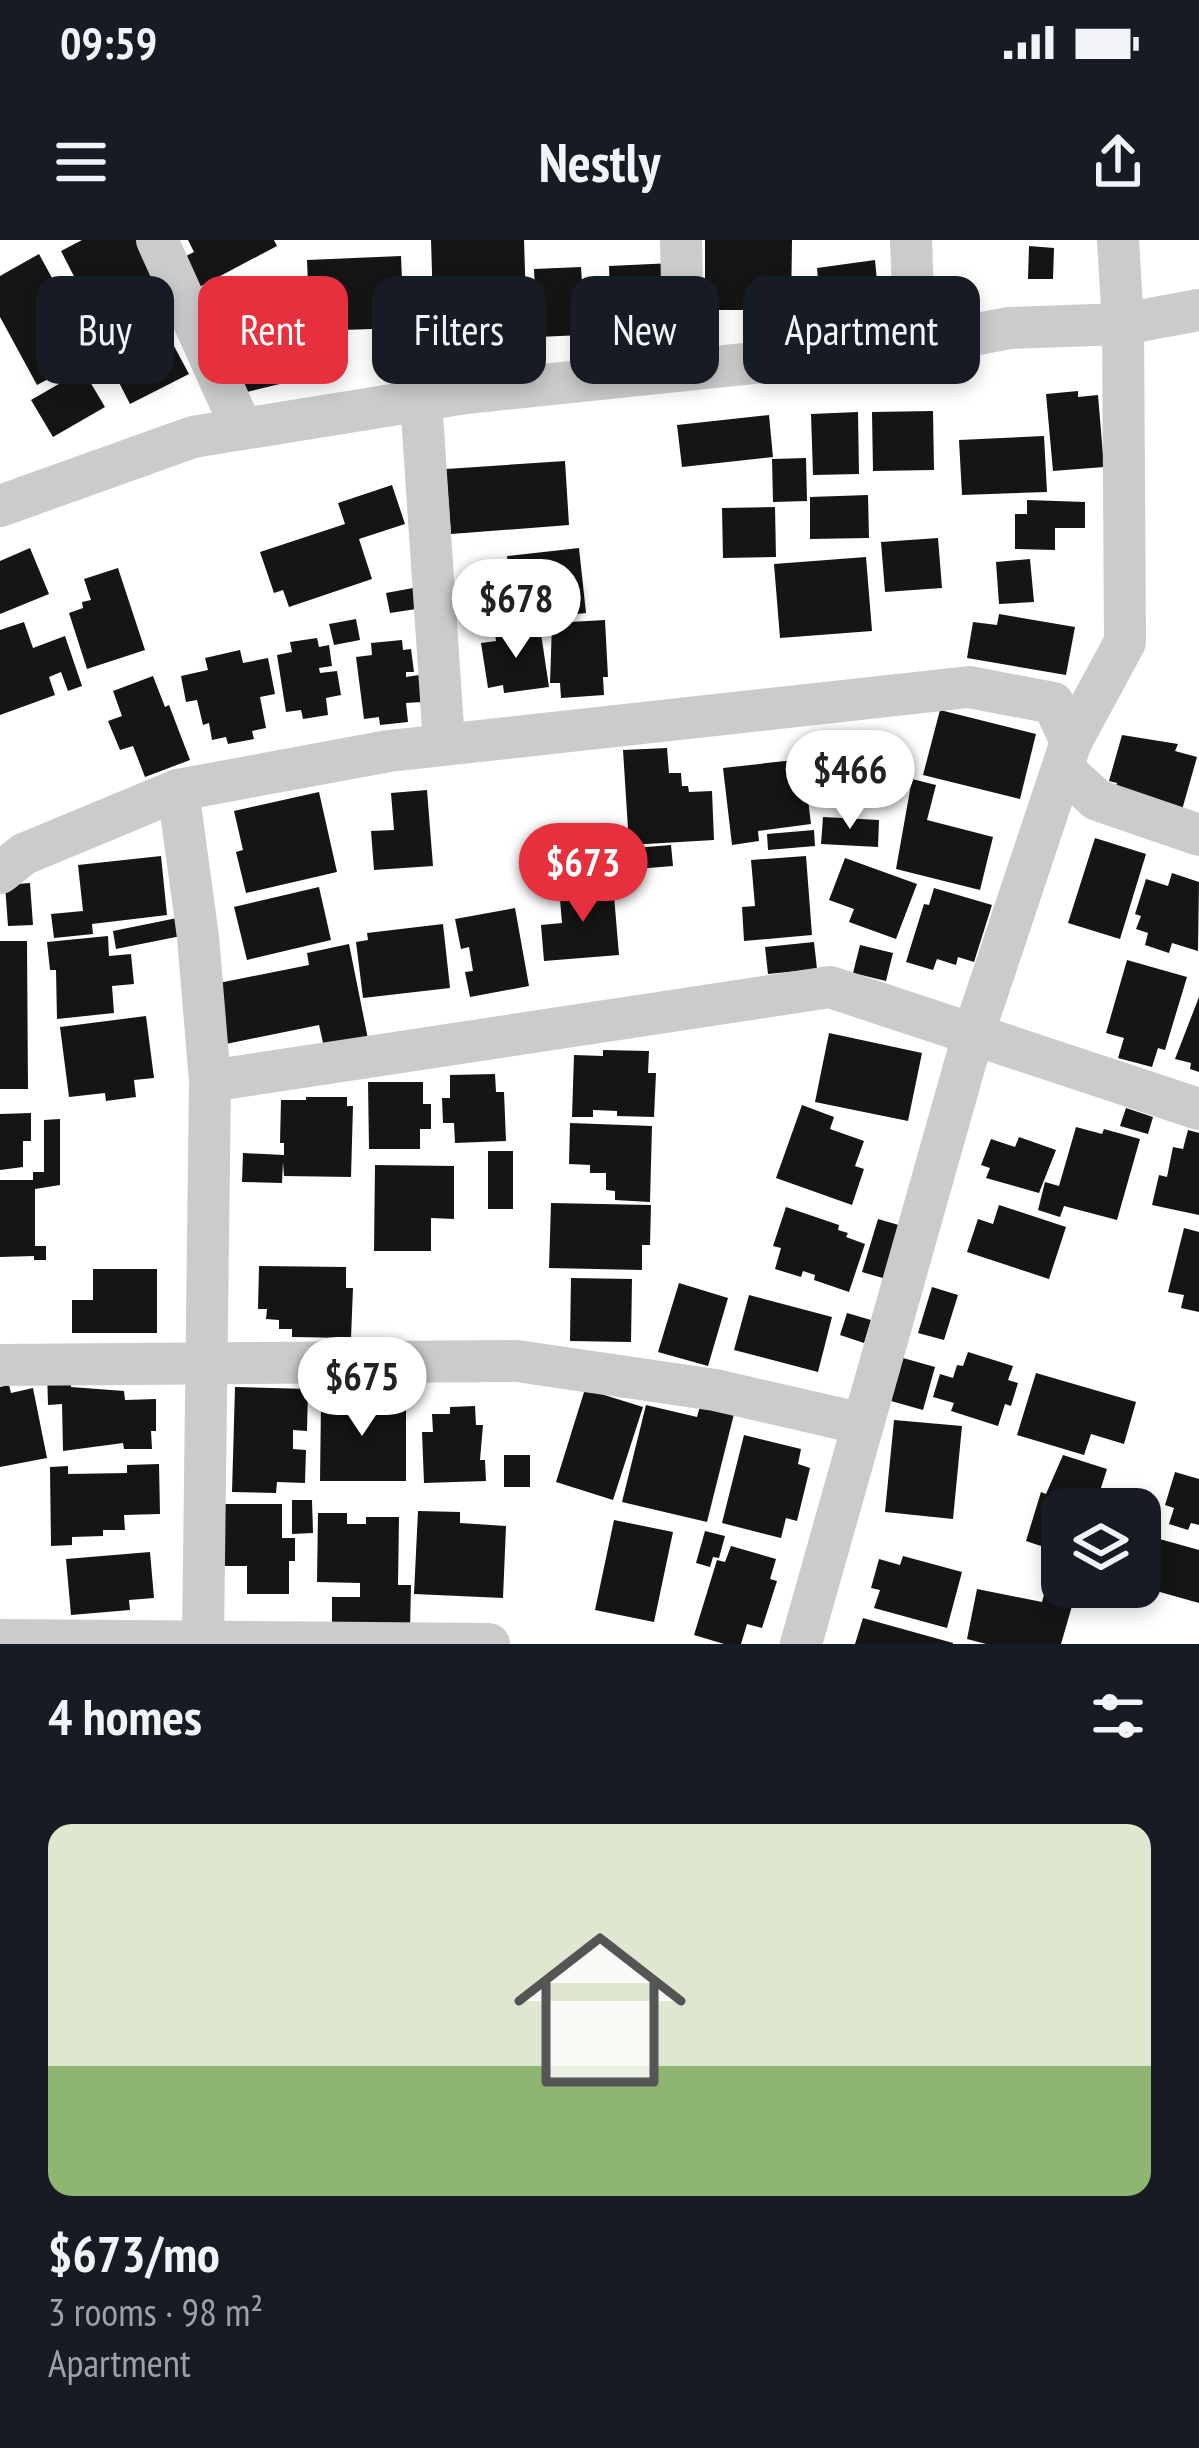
<!DOCTYPE html>
<html lang="en">
<head>
<meta charset="utf-8">
<style>
  :root { --surface:#171b24; --page:#20242c; --text:#f1f3f6; --muted:#9ea1a6; --accent:#e6303e }
  body { margin:0; font-family:"PT Sans Narrow",sans-serif; background:var(--page); color:var(--text); height:100vh; display:flex; flex-direction:column; font-size:45px; white-space:nowrap }
  * { box-sizing:border-box; margin:0 }
  p { font-size:39px; color:var(--muted) }
  .icon { flex:none; width:66px; height:66px; fill:none; stroke:currentColor; stroke-width:2; stroke-linecap:round; stroke-linejoin:round }
  .map { position:relative; height:1404px; overflow:hidden }
  .sheet { display:flex; flex-direction:column; background:var(--surface); flex:1 }
  .sheet>* { flex:none }
  .hud { position:absolute; left:36px; top:36px; width:1128px; height:108px; display:flex; gap:24px }
  .buttons { position:absolute; left:1041px; top:1248px; display:grid; gap:24px }
  .buttons a { display:grid; place-items:center; width:120px; height:120px; border-radius:24px; background:var(--surface); box-shadow:0 6px 18px #0003; font-size:60px }
  .price { position:absolute; translate:-50% -102px; padding:0 27px; border-radius:42px; background:#fff; color:#222; font-size:39px; line-height:78px; filter:drop-shadow(0 3px 6px #0008) }
  .price::after { content:''; position:absolute; left:50%; top:72px; width:36px; height:27px; margin-left:-18px; background:inherit; clip-path:polygon(0 0,100% 0,50% 100%) }
  .price.active { background:var(--accent); color:#fff }
  ul { padding:0; list-style:none }
  li { display:grid; align-content:center; gap:24px; height:636px; padding:0 48px }
  li span { display:grid; place-items:center; height:372px; border-radius:24px; color:#555 }
  li>.icon { margin-inline-start:auto }
  span .icon { width:216px; height:216px; fill:#fffc; stroke-width:1 }
  li b { font-size:51px }
  h2 { display:flex; justify-content:space-between; align-items:center; height:144px; padding:0 48px; font-size:51px }
  .chip { padding:0 42px; border-radius:24px; background:var(--surface); box-shadow:0 6px 18px #0003; font-size:42px; line-height:108px }
  .chip.active { background:var(--accent); color:#fff }
  .status { display:flex; justify-content:space-between; align-items:center; height:84px; padding:0 60px; background:var(--surface); direction:ltr }
  .status svg { height:33px; fill:currentColor }
  header { display:flex; justify-content:space-between; align-items:center; height:156px; padding:0 48px; background:var(--surface); font-size:54px; font-weight:700 }
  .map>svg:first-child { display:block }
  .building { fill:#151515 }
  .lines { fill:none; stroke-linecap:round; stroke-linejoin:round }
  .minor { stroke:#cbcbcb; stroke-width:42 }
</style>
</head>
<body>
<div class="status"><b>09:59</b><svg viewBox="0 0 49 12"><path d="M0 12V9h3v3zM5 12V6h3v6zM10 12V3h3v9zM15 12V0h3v12zM26 1h20v11H26zM47 4h2v5h-2z"/></svg></div>
<header><svg class="icon" aria-label="menu" viewBox="0 0 24 24"><path d="M4 6h16M4 12h16M4 18h16"/></svg>Nestly<svg class="icon" aria-label="share" viewBox="0 0 24 24"><path d="M12 15V3M7 8l5-5 5 5M5 13v7h14v-7"/></svg></header>
<div class="map">
<svg width="1199" height="1404" viewBox="0 0 1199 1404">
  <rect width="100%" height="100%" fill="#fff"/>
  <g class="building">
    <polygon points="82,0 140,0 183,85 167,93 189,134 130,164 108,121 116,118 61,11"/>
    <polygon points="188,0 274,0 277,6 190,52 174,22 194,12"/>
    <polygon points="431,0 524,0 527,96 434,99"/>
    <polygon points="705,0 792,0 791,70 705,70"/>
    <polygon points="1029,6 1054,8 1053,39 1028,39"/>
    <polygon points="39,14 94,115 37,145 0,77 0,36"/>
    <polygon points="401,16 404,88 310,91 307,20"/>
    <polygon points="875,20 878,51 820,59 817,28"/>
    <polygon points="673,23 676,91 537,97 534,29 581,27 583,57 610,56 609,26"/>
    <polygon points="284,75 300,139 231,156 222,119 233,117 226,89"/>
    <polygon points="83,130 105,167 53,197 31,160"/>
    <polygon points="1078,151 1078,157 1098,155 1104,227 1053,231 1046,154"/>
    <polygon points="933,171 934,230 873,231 872,172"/>
    <polygon points="858,172 859,234 813,235 811,174"/>
    <polygon points="769,175 773,217 682,227 677,185"/>
    <polygon points="1044,196 1047,252 962,255 959,200"/>
    <polygon points="806,218 807,261 773,262 772,219"/>
    <polygon points="565,221 569,285 451,294 446,229"/>
    <polygon points="392,245 405,284 359,299 372,339 289,367 283,350 274,353 260,312 345,284 338,263"/>
    <polygon points="868,255 869,298 810,299 810,257"/>
    <polygon points="1027,260 1085,262 1085,288 1055,288 1055,310 1015,309 1015,274 1027,274"/>
    <polygon points="775,267 776,317 723,318 722,268"/>
    <polygon points="938,298 942,348 885,352 881,302"/>
    <polygon points="30,308 49,354 0,374 0,321"/>
    <polygon points="579,308 586,373 487,384 483,357 511,354 507,316"/>
    <polygon points="866,317 872,391 780,398 774,324"/>
    <polygon points="1030,319 1034,362 999,364 996,322"/>
    <polygon points="118,328 145,410 87,429 69,373 83,368 82,362 91,360 84,339"/>
    <polygon points="413,348 416,369 390,373 386,353"/>
    <polygon points="999,374 1075,387 1066,435 967,418 973,382 997,385"/>
    <polygon points="356,379 360,400 334,405 329,384"/>
    <polygon points="605,380 608,437 603,437 604,455 561,458 560,443 550,443 552,383"/>
    <polygon points="24,382 33,408 65,396 82,446 68,451 61,432 49,437 55,455 0,475 0,390"/>
    <polygon points="540,387 549,447 504,453 503,445 488,448 481,403 496,401 495,393"/>
    <polygon points="317,398 319,407 329,405 332,426 319,428 320,433 337,431 341,455 326,458 328,475 303,479 301,470 286,472 277,415 292,412 290,402"/>
    <polygon points="402,400 403,410 411,409 414,432 406,432 406,437 419,435 422,462 406,463 408,482 380,485 379,477 364,479 356,417 372,415 371,403"/>
    <polygon points="240,410 243,423 268,418 275,454 260,457 266,488 252,491 254,499 228,504 226,497 212,500 209,483 203,485 197,460 186,462 181,436 208,430 205,418"/>
    <polygon points="153,436 165,467 169,465 190,520 145,537 133,506 120,510 108,481 122,476 113,451"/>
    <polygon points="940,470 1036,494 1020,559 923,535"/>
    <polygon points="1122,495 1178,504 1175,511 1197,517 1182,570 1114,552 1117,543 1109,541"/>
    <polygon points="667,508 669,533 681,533 682,546 688,546 689,552 712,551 714,600 629,605 623,510"/>
    <polygon points="803,519 811,584 758,591 759,601 732,605 723,528"/>
    <polygon points="912,539 936,545 927,580 993,597 980,650 896,629"/>
    <polygon points="427,550 433,626 374,630 371,591 394,590 391,553"/>
    <polygon points="319,552 337,632 246,653 236,612 243,610 234,571"/>
    <polygon points="823,577 879,580 878,607 821,604"/>
    <polygon points="814,590 815,606 768,610 767,594"/>
    <polygon points="1095,598 1146,614 1120,699 1068,683"/>
    <polygon points="671,605 673,626 624,630 622,609"/>
    <polygon points="161,616 167,675 92,684 93,694 54,698 51,674 83,671 78,625"/>
    <polygon points="806,616 812,695 744,701 742,667 755,666 751,620"/>
    <polygon points="845,618 917,644 896,699 849,682 854,669 829,660"/>
    <polygon points="1172,633 1199,642 1198,711 1172,703 1169,713 1145,705 1148,693 1136,689 1141,676 1135,674 1146,639 1168,646"/>
    <polygon points="30,643 33,685 8,686 5,645"/>
    <polygon points="613,644 619,715 544,721 541,685 562,683 559,648"/>
    <polygon points="319,647 331,700 247,720 234,667"/>
    <polygon points="934,648 992,665 974,722 958,717 956,725 937,719 933,730 906,722 924,664 929,665"/>
    <polygon points="515,668 529,746 470,757 465,732 473,731 469,707 461,709 455,679"/>
    <polygon points="177,678 181,696 116,709 113,691"/>
    <polygon points="443,684 450,748 363,758 356,702 368,700 367,693"/>
    <polygon points="108,696 109,716 131,714 134,744 112,746 114,773 57,779 56,730 50,730 47,702"/>
    <polygon points="0,701 27,701 28,849 0,849"/>
    <polygon points="814,702 817,729 768,734 765,707"/>
    <polygon points="349,704 368,799 324,807 319,785 226,804 214,744 309,725 307,713"/>
    <polygon points="860,705 893,713 886,741 853,733"/>
    <polygon points="1127,720 1187,737 1165,810 1158,808 1152,827 1118,818 1124,798 1106,793"/>
    <polygon points="1199,757 1199,832 1190,829 1191,823 1175,819"/>
    <polygon points="146,776 154,838 134,840 136,857 106,861 105,853 69,857 60,787"/>
    <polygon points="829,793 922,813 908,881 815,862"/>
    <polygon points="603,810 649,811 648,833 656,833 654,877 617,876 617,871 593,870 593,877 572,877 574,815 603,816"/>
    <polygon points="495,834 496,852 504,852 506,901 455,903 454,883 443,883 442,858 450,858 450,835"/>
    <polygon points="368,842 423,842 423,864 431,864 431,889 420,889 420,909 369,909"/>
    <polygon points="306,857 347,857 347,866 353,866 351,937 284,936 283,922 282,943 242,942 243,913 284,915 284,903 280,903 281,860 306,860"/>
    <polygon points="802,865 834,877 830,889 864,901 855,926 864,929 852,965 776,938"/>
    <polygon points="1126,868 1153,877 1148,894 1120,886"/>
    <polygon points="31,873 31,901 23,901 23,927 0,930 0,874"/>
    <polygon points="60,879 60,945 35,949 35,1006 46,1006 46,1020 34,1020 34,1016 0,1017 0,940 33,940 33,932 44,932 44,880"/>
    <polygon points="570,883 652,886 650,962 615,960 615,951 606,950 606,933 590,933 590,925 569,924"/>
    <polygon points="1076,887 1102,894 1104,889 1140,899 1117,980 1064,966 1060,977 1038,970 1045,942 1059,946"/>
    <polygon points="1188,890 1199,893 1199,975 1152,965 1159,935 1167,937 1173,907 1183,909"/>
    <polygon points="1019,897 1056,910 1039,953 986,938 990,928 981,925 991,899 1015,907"/>
    <rect x="488" y="911" width="25" height="58"/>
    <polygon points="375,925 454,926 454,979 431,978 431,1011 374,1011"/>
    <polygon points="551,963 651,965 650,1005 642,1005 642,1030 549,1028"/>
    <polygon points="999,965 1066,987 1049,1039 967,1012 978,979 993,984"/>
    <polygon points="786,967 839,985 838,990 848,993 846,997 865,1004 849,1052 814,1040 815,1035 803,1031 801,1037 775,1029 781,1008 773,1006"/>
    <polygon points="878,979 909,988 893,1041 862,1032"/>
    <polygon points="1184,988 1199,992 1199,1072 1181,1068 1184,1055 1168,1052"/>
    <polygon points="259,1026 346,1027 346,1048 353,1048 351,1098 292,1097 292,1089 279,1089 279,1080 266,1079 267,1069 258,1069"/>
    <polygon points="93,1029 157,1029 157,1093 72,1093 72,1060 93,1060"/>
    <polygon points="571,1038 632,1039 631,1102 570,1101"/>
    <polygon points="679,1043 728,1058 708,1126 658,1112"/>
    <polygon points="932,1047 958,1055 944,1100 918,1093"/>
    <polygon points="749,1055 832,1077 818,1132 734,1110"/>
    <polygon points="847,1073 871,1080 864,1103 840,1095"/>
    <polygon points="968,1112 1013,1126 1008,1140 1018,1143 1011,1166 1005,1164 998,1186 951,1171 954,1163 933,1157 940,1134 953,1138 957,1125 963,1126"/>
    <polygon points="903,1118 935,1127 923,1170 891,1161"/>
    <polygon points="47,1130 71,1130 71,1147 124,1151 125,1160 156,1159 156,1191 151,1191 152,1209 124,1209 123,1203 63,1211 62,1164 48,1165"/>
    <polygon points="1036,1133 1136,1162 1124,1204 1091,1194 1084,1215 1017,1195"/>
    <polygon points="9,1145 11,1153 33,1148 47,1218 0,1227 0,1147"/>
    <polygon points="235,1147 308,1149 307,1191 293,1190 293,1209 306,1210 305,1243 277,1242 276,1253 232,1252"/>
    <polygon points="334,1148 365,1148 365,1162 406,1162 406,1241 320,1241 321,1162 334,1162"/>
    <polygon points="585,1149 643,1167 613,1260 556,1242"/>
    <polygon points="646,1165 697,1177 700,1166 734,1174 707,1282 622,1262"/>
    <polygon points="475,1166 476,1185 483,1185 480,1220 485,1220 486,1241 424,1243 422,1192 433,1192 432,1174 450,1174 450,1167"/>
    <polygon points="894,1180 962,1186 953,1279 885,1272"/>
    <polygon points="744,1195 801,1209 798,1224 810,1228 797,1281 786,1278 781,1298 722,1283"/>
    <rect x="504" y="1215" width="26" height="32"/>
    <polygon points="1063,1215 1107,1229 1100,1251 1106,1252 1101,1269 1062,1269 1062,1313 1026,1301 1041,1252 1046,1254"/>
    <polygon points="159,1224 160,1274 124,1275 125,1290 103,1290 103,1296 72,1297 72,1305 51,1306 50,1227 68,1226 68,1234 127,1233 127,1225"/>
    <polygon points="1175,1232 1199,1239 1199,1285 1191,1283 1188,1290 1169,1284 1174,1268 1165,1265"/>
    <polygon points="292,1260 312,1260 313,1293 292,1294"/>
    <polygon points="224,1264 282,1264 282,1298 295,1298 295,1321 289,1321 289,1354 247,1354 247,1326 224,1326"/>
    <polygon points="418,1271 460,1272 460,1283 506,1286 503,1358 414,1354"/>
    <polygon points="318,1273 347,1273 347,1284 366,1284 366,1277 399,1277 398,1345 411,1345 410,1390 332,1389 332,1357 360,1357 360,1343 317,1342"/>
    <polygon points="614,1280 673,1292 654,1382 595,1370"/>
    <polygon points="705,1291 725,1296 719,1318 713,1317 710,1327 696,1323"/>
    <polygon points="1156,1298 1199,1310 1199,1363 1142,1347"/>
    <polygon points="731,1306 776,1319 770,1339 777,1341 762,1388 747,1384 741,1404 724,1404 694,1395 717,1320 725,1322"/>
    <polygon points="150,1312 154,1358 129,1360 130,1370 71,1375 66,1319"/>
    <polygon points="903,1316 962,1332 947,1388 874,1368 880,1350 871,1348 879,1319 900,1325"/>
    <polygon points="977,1349 1042,1362 1045,1351 1074,1359 1061,1404 986,1404 967,1399"/>
    <polygon points="863,1378 953,1403 953,1404 855,1404"/>
  </g>
  <g class="lines">
    <g class="minor">
      <polyline points="157,0 242,189"/>
      <polyline points="681,0 684,130"/>
      <polyline points="911,0 915,106"/>
      <polyline points="421,160 444,503"/>
      <polyline points="0,266 193,197 466,153 915,106 1009,88 1123,84 1199,70"/>
      <polyline points="1063,529 1097,560 1199,595"/>
      <polyline points="178,550 198,697 210,841 203,1400"/>
      <polyline points="0,633 24,614 178,550 389,511 969,447 1053,463 1071,502"/>
      <polyline points="210,841 830,747 1199,869"/>
      <polyline points="0,1125 517,1121 715,1150 863,1184"/>
      <polyline points="0,1400 489,1404"/>
      <polyline points="801,1404 974,792 1071,502 1125,402 1123,84 1118,0"/>
    </g>
  </g>
</svg>
<div class="buttons">
<a><svg class="icon" aria-label="layers" viewBox="0 0 24 24"><path d="M12 4l9 5-9 5-9-5zM3 14l9 5 9-5"/></svg></a>
</div>
<b class="price" style="left:516px;top:421px">$678</b>
<b class="price" style="left:850px;top:592px">$466</b>
<b class="price active" style="left:583px;top:685px">$673</b>
<b class="price" style="left:362px;top:1199px">$675</b>
<div class="hud">
<a class="chip">Buy</a>
<a class="chip active">Rent</a>
<a class="chip">Filters</a>
<a class="chip">New</a>
<a class="chip">Apartment</a>
</div>
</div>
<section class="sheet">
<h2>4 homes<svg class="icon" aria-label="filters" viewBox="0 0 24 24"><path d="M4 7h16M4 17h16"/><circle cx="9" cy="7" r="2"/><circle cx="15" cy="17" r="2"/></svg></h2>
<ul>
<li><span style="background:linear-gradient(#dfe7d0 65%,#8fb573 0)"><svg class="icon" aria-label="home" viewBox="0 0 24 24"><path d="M3 11l9-7 9 7M6 9v11h12V9"/></svg></span><div><b>$673/mo</b><p>3 rooms · 98 m²</p><p>Apartment</p></div></li>
</ul>
</section>
</body>
</html>
